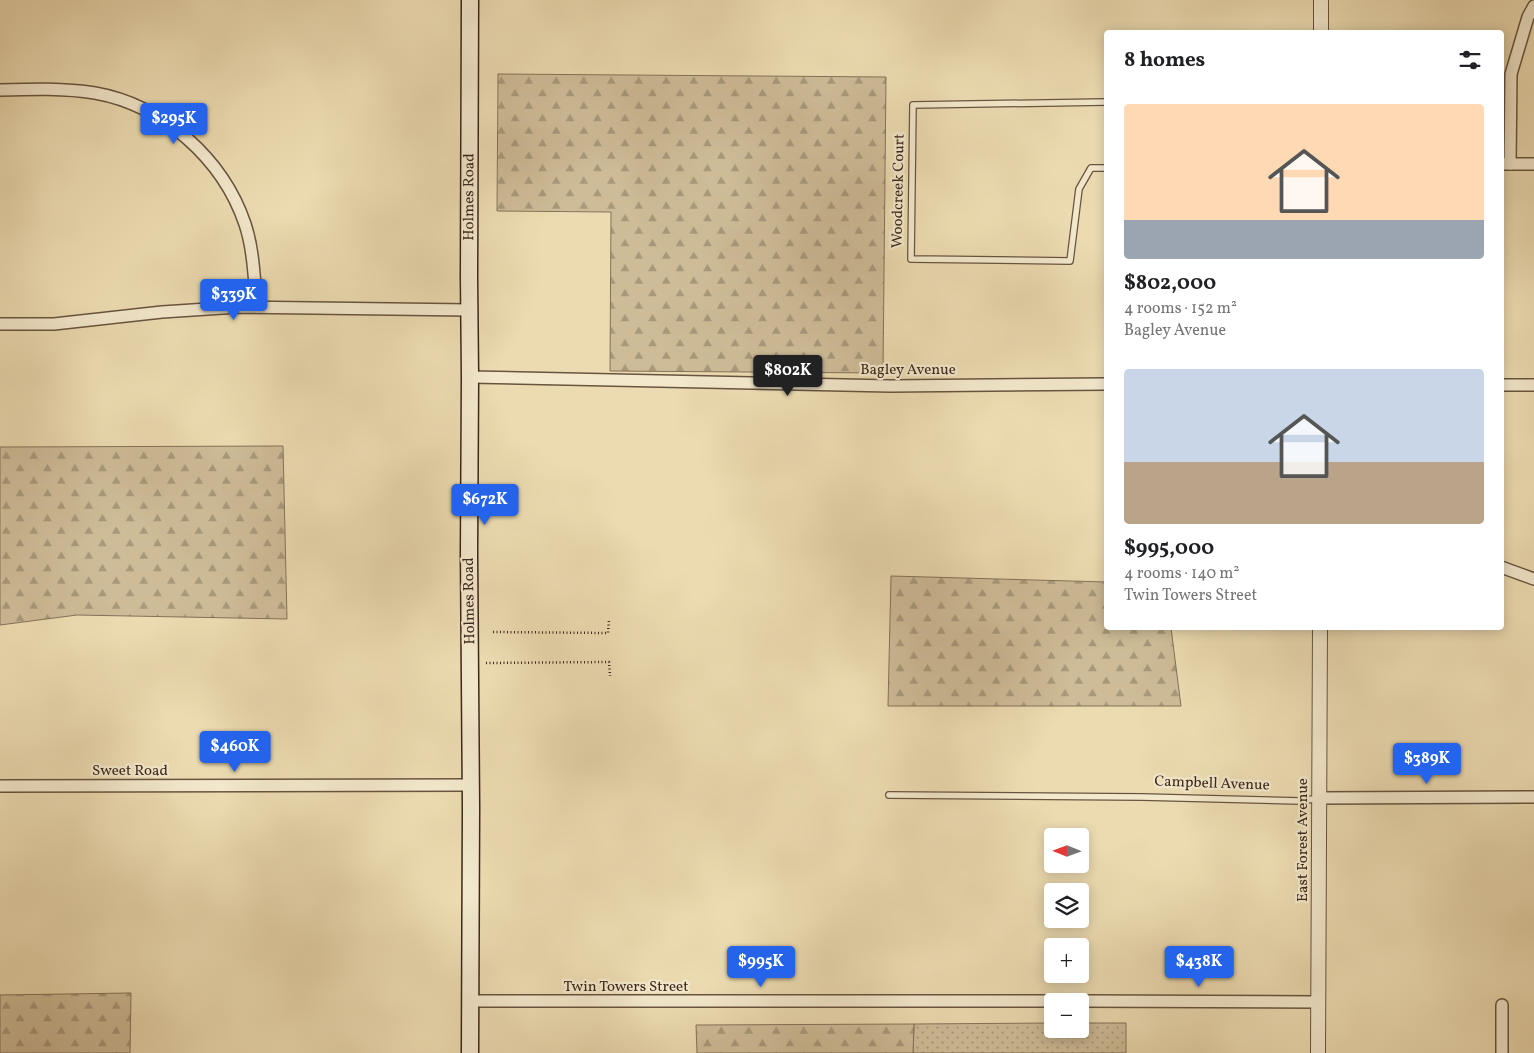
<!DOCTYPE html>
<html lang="en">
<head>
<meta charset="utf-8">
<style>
  :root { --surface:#fff; --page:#f6f6f6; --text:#202124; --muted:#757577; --accent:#2563eb }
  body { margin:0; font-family:Vollkorn,serif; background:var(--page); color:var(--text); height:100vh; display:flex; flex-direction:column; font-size:19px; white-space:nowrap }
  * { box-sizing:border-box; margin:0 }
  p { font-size:16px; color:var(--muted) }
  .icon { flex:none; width:28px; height:28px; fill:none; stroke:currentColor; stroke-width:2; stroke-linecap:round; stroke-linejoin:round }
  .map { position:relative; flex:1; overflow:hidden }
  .sheet { position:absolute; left:1104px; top:30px; width:400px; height:600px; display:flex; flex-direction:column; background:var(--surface); border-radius:5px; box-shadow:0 2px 12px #0003 }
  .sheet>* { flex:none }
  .needle { width:32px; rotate:271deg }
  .tools { position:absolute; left:1044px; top:828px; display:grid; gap:10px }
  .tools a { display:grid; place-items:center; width:45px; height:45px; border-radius:5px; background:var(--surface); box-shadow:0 2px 12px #0003; font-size:25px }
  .price { position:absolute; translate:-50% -42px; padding:0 11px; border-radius:5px; background:var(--accent); color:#fff; font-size:16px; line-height:32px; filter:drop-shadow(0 1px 2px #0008) }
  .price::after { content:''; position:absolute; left:50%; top:30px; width:15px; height:11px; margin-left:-8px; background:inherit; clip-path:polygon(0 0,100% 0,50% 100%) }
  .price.active { background:#222; color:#fff }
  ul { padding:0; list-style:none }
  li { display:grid; align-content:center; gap:10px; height:265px; padding:0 20px }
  li span { display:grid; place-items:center; height:155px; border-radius:5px; color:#555 }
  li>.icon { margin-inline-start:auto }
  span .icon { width:90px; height:90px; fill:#fffc; stroke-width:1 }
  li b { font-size:21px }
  h2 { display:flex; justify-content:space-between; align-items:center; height:60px; padding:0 20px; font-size:21px }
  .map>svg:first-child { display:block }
  .grass { fill:url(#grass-dots); stroke:#85725a }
  .forest { fill:url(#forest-firs); stroke:#85725a }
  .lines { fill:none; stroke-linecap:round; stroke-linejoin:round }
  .service-casing { stroke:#685440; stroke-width:8 }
  .minor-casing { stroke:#685440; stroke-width:14 }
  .tertiary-casing { stroke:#685440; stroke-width:16 }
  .secondary-casing { stroke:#3c271b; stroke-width:19 }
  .path { stroke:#3c271b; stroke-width:2.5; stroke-dasharray:1 2.5; stroke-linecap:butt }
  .service { stroke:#f3e8cc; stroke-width:5.5 }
  .minor { stroke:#f3e8cc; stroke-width:11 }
  .tertiary { stroke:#f3e8cc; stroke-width:14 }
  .secondary { stroke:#f3e8cc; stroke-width:16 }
  .labels { text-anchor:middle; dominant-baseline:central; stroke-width:4.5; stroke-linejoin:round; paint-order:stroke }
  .street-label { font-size:15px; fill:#3c271b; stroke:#f3e8cc }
</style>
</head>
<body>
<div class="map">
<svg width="1534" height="1053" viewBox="0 0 1534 1053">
  <defs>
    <pattern id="grass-dots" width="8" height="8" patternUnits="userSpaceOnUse" patternTransform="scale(1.25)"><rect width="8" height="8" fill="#cebc98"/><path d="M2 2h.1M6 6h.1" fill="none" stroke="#a8997b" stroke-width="1.8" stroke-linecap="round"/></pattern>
    <pattern id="forest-firs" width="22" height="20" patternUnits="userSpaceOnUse" patternTransform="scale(1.25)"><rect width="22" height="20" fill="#cebc98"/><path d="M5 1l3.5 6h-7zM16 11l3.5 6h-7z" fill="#a8997b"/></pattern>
  </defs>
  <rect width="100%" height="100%" fill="#ecdbb1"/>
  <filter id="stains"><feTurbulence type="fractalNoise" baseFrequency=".004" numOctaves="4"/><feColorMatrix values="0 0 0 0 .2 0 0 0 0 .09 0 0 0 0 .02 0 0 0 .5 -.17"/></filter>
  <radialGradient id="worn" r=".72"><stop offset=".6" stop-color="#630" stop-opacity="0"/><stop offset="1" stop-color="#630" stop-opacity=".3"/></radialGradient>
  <polygon class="grass" points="1052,1023 1052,1029 1080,1029 1080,1023 1126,1023 1126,1053 913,1053 914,1024"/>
  <g class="forest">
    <polygon points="498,74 886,77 883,373 610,371 611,212 497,211"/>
    <polygon points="283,446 287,619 77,615 0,625 0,447"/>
    <polygon points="891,576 1106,582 1106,628 1171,628 1181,706 888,706"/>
    <polygon points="131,993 130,1053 0,1053 0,995"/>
    <polygon points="914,1024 913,1053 697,1053 696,1025"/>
  </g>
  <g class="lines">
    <g class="service-casing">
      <g id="service">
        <polyline points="1106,102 913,105 911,259 1070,261 1079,189 1091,168 1106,168"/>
        <polyline points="889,795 1142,797 1300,801 1320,798"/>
      </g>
    </g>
    <g class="minor-casing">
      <g id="minor">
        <path d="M0,90C32,89 64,88 95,93C163,105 223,159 245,224C254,251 254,280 257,307"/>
        <polyline points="1501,164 1534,164"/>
        <polyline points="1510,164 1511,74 1528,17 1534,6"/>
        <polyline points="0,324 54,324 162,312 238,307 469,310"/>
        <polyline points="470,377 890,386 1106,384"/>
        <polyline points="1501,385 1534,385"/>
        <polyline points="1501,567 1534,579"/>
        <polyline points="0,786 471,785"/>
        <polyline points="1320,798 1534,797"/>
        <polyline points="470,1001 1052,1001"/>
        <polyline points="1080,1001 1318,1002"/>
        <polyline points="1502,1005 1502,1053"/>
      </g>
    </g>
    <g class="tertiary-casing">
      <g id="tertiary">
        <polyline points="1321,32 1321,0"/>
        <polyline points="1318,1053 1320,628"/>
      </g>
    </g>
    <g class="secondary-casing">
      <g id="secondary">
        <path id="s1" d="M470,1053L471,808L469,553L470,377L469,277L470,0"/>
      </g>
    </g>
    <g class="path">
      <polyline points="493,632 608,633 609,619"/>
      <polyline points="486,663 609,662 610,676"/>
    </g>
    <use href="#service" class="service"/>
    <use href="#minor" class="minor"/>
    <use href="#tertiary" class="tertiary"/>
    <use href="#secondary" class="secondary"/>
  </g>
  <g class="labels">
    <g class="street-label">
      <text transform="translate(899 191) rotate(-89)">Woodcreek Court</text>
      <text stroke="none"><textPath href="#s1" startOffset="856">Holmes Road</textPath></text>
      <text x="908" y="370">Bagley Avenue</text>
      <text transform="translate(470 601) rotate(-91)">Holmes Road</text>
      <text x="130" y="771">Sweet Road</text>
      <text transform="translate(1212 784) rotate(2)">Campbell Avenue</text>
      <text transform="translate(1303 840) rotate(-90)">East Forest Avenue</text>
      <text x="626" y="987">Twin Towers Street</text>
    </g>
  </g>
  <rect width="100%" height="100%" filter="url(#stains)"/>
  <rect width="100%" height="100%" fill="url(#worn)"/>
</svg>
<div class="tools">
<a><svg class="needle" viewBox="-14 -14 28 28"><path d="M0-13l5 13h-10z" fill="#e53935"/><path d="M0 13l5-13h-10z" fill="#757577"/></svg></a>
<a><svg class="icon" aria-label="layers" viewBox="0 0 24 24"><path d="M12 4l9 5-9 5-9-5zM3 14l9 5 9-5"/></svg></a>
<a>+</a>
<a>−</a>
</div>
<b class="price" style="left:174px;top:145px">$295K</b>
<b class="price" style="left:234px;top:321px">$339K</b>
<b class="price active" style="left:788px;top:397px">$802K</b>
<b class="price" style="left:485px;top:526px">$672K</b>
<b class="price" style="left:235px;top:773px">$460K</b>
<b class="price" style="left:1427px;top:785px">$389K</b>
<b class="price" style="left:761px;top:988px">$995K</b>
<b class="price" style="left:1199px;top:988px">$438K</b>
<section class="sheet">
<h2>8 homes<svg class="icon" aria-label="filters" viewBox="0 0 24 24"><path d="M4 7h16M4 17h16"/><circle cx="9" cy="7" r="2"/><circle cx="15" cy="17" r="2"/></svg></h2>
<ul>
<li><span style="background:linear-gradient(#ffd9b3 75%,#9aa5b1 0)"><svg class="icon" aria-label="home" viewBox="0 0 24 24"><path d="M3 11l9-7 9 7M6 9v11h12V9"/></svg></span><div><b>$802,000</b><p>4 rooms · 152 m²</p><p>Bagley Avenue</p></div></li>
<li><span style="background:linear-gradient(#c9d6e8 60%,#b9a48a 0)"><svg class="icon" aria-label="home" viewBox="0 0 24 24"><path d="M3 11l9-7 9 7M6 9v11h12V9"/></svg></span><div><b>$995,000</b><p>4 rooms · 140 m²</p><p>Twin Towers Street</p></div></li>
</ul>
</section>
</div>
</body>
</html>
